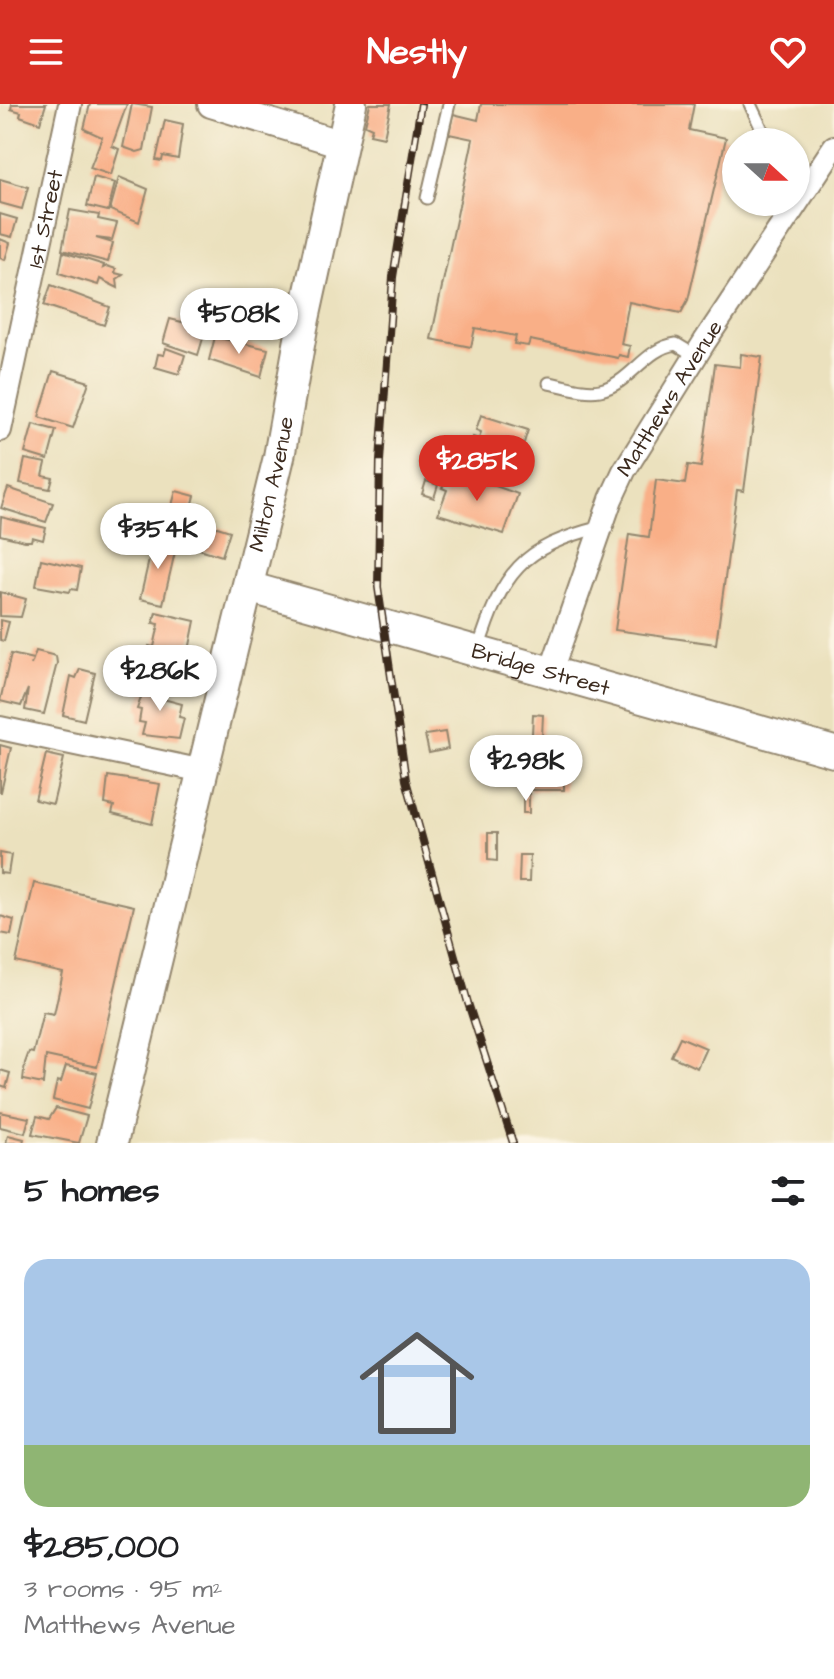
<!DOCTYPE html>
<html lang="en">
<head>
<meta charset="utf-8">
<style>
  :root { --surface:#fff; --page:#f6f6f6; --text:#202124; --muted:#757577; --line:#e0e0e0; --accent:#d93025 }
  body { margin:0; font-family:"Architects Daughter",sans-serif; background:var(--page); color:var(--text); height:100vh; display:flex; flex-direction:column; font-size:30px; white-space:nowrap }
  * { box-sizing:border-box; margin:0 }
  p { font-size:26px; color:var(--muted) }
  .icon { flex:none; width:44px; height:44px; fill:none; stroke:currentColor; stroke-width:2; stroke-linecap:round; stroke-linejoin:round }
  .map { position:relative; height:1039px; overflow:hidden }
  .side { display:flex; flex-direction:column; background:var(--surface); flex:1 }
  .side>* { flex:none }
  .needle { width:52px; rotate:111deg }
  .controls { position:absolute; left:722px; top:24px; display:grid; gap:16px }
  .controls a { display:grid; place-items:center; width:88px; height:88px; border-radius:50%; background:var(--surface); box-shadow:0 2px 6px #0004; font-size:40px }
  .price { position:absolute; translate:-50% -68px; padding:0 18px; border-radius:28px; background:#fff; color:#222; font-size:26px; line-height:52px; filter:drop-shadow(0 2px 4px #0008) }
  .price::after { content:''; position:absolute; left:50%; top:48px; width:24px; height:18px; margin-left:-12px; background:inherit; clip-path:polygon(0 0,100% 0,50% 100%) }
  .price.active { background:var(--accent); color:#fff }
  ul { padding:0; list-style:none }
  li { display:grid; align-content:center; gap:16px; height:424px; padding:0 24px }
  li+li { border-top:2px solid var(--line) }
  li span { display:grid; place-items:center; height:248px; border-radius:24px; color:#555 }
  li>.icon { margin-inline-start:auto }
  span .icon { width:144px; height:144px; fill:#fffc; stroke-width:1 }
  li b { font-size:34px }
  h2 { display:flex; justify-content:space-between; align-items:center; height:96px; padding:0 24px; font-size:34px }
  header { display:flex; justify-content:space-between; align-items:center; height:104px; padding:0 24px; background:var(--accent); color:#fff; font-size:36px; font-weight:800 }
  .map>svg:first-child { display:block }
  .building { fill:#f9af87 }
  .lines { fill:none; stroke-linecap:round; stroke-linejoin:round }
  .service-casing { stroke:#93866e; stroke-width:15 }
  .minor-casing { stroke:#93866e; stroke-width:26 }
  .tertiary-casing { stroke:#93866e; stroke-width:30 }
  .secondary-casing { stroke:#93866e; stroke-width:34 }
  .service { stroke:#fff; stroke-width:11 }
  .minor { stroke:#fff; stroke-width:22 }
  .tertiary { stroke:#fff; stroke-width:26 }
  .secondary { stroke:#fff; stroke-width:30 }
  .rail-casing { stroke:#3b2a1e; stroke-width:8 }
  .rail { stroke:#fcf5e5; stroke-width:5; stroke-dasharray:15; stroke-linecap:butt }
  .labels { text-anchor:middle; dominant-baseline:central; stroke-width:6; stroke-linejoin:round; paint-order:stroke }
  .street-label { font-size:22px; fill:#3b2a1e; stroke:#fcf5e5 }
</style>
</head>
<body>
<header><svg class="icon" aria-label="menu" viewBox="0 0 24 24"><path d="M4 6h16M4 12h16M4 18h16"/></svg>Nestly<svg class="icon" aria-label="heart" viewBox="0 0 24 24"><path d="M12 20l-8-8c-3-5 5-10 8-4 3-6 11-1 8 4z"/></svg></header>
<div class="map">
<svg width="834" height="1039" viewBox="0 0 834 1039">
  <rect width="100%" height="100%" fill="#fcf5e5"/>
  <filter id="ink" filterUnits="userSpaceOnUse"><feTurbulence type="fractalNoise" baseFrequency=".0125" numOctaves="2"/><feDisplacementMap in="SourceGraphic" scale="16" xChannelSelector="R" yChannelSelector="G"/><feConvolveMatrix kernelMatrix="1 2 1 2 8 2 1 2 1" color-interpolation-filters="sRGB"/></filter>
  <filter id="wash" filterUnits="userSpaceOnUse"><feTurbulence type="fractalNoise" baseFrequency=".006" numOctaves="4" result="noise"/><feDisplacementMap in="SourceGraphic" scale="32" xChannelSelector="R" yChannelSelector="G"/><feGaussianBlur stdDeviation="1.8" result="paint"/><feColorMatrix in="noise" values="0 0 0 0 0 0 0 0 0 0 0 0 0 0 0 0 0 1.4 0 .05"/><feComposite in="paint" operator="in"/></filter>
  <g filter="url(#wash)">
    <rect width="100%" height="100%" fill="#ebe1be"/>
    <g id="blocks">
      <g class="building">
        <polygon points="12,0 46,0 40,19 20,12 21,8 11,5"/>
        <polygon points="90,0 127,0 112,42 119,45 111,71 90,64 102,33 84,25"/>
        <polygon points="132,0 152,3 144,46 137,48 123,43"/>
        <polygon points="370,0 391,0 384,33 370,30 372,24 365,21"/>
        <polygon points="481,0 694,0 689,26 726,34 688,196 681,209 629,198 621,240 630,242 628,253 619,251 618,254 530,236 528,242 514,240 516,232 475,224 471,243 431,235 473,35 449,30 453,10 478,16"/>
        <polygon points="165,16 183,20 178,55 163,52 162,57 156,56"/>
        <polygon points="94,73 115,79 108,107 87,102"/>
        <polygon points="119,73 148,85 139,118 110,106"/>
        <polygon points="0,75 28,83 22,105 0,99"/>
        <polygon points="70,106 99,111 98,115 117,119 112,136 96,134 113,139 108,158 62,146"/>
        <polygon points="0,110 17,115 12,133 0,130"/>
        <polygon points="0,135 10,139 5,156 0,154"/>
        <polygon points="63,148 104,161 103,164 107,162 116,165 115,169 123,171 117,175 118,184 100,175 98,181 59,169"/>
        <polygon points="51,181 110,203 104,221 44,201"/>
        <polygon points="170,215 190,220 193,228 204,231 198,251 163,239"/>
        <polygon points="215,233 268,245 261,273 209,256"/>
        <polygon points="166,244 185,251 179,270 155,263 158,250 164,251"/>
        <polygon points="741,250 762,253 744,387 737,386 716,540 615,526 629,430 649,433 656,376 685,380 688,361 701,363 715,260 740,263"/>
        <polygon points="53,267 89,278 73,324 39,313"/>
        <polygon points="481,311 528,326 523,342 517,340 515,347 520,349 510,380 463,365 473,333 479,335 481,328 476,326"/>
        <polygon points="33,320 56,326 48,356 25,349"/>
        <polygon points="25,355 46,359 43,372 53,374 50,385 20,379"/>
        <polygon points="453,367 518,390 504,430 438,410 447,386 442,384"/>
        <polygon points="426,377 438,381 434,394 422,390"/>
        <polygon points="8,384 53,399 46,418 1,404"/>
        <polygon points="176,387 195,392 188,417 169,412"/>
        <polygon points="1,413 46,424 43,436 32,433 31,437 25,437 0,431"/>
        <polygon points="198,417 230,427 222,452 190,442"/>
        <polygon points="154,434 177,439 163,500 140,495"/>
        <polygon points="41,455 81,464 77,486 71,485 70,488 36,482"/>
        <polygon points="0,488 26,495 21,513 0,512"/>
        <polygon points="156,508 195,517 186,561 146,553 149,542 154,543 159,520 153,519"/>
        <polygon points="0,516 9,518 4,537 0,536"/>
        <polygon points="36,547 56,552 57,559 44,610 25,606 28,585 21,602 0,597 11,550 33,555 31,561"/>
        <polygon points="80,565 95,569 84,616 63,611 71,572 76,574"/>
        <polygon points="147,577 166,581 163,595 182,600 179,613 184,614 179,635 142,631 145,619 139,618 141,606 137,605"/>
        <polygon points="533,610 543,611 542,633 547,633 547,639 541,639 541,650 531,650"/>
        <polygon points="445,628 448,645 429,649 425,631"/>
        <polygon points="0,641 11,644 1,688 0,688"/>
        <polygon points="46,650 64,654 53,700 35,696"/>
        <polygon points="531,662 564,662 564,686 530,686"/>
        <polygon points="108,672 160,680 152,720 112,710 114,702 105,700"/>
        <rect x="523" y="689" width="6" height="20"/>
        <polygon points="488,729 497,729 497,757 488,756"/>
        <polygon points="0,749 11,751 8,770 0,769"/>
        <polygon points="520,751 530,751 529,778 519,778"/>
        <polygon points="34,779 134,802 97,963 46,952 43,980 23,976 25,959 29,948 33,949 43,908 54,910 63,869 16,858"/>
        <polygon points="0,812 14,816 11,831 0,829"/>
        <polygon points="680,933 706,944 697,964 671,952"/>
        <polygon points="66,962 97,969 88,1005 53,996 57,977 61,978"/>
        <polygon points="0,966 10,969 6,984 0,982"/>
        <polygon points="56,1004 87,1012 79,1039 32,1030 37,1012 49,1015"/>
        <polygon points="0,1008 29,1014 25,1029 0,1023"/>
        <polygon points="8,1031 24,1035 23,1039 6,1039"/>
      </g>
    </g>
  </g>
  <g filter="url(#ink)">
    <use href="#blocks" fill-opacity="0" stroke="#93866e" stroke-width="2"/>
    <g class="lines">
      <g class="service-casing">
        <g id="service">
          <polyline points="750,0 768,38"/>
          <polyline points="427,94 449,0"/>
          <path d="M549,279C566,282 584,289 600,286C630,280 645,244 676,240L696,252"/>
          <path d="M478,546C502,469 521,443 601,423"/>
        </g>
      </g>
      <g class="minor-casing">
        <g id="minor">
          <path id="s1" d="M0,326L70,0"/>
          <path id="s2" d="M550,570L611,395L624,367L705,237L834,43"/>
          <polyline points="0,624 203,667"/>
        </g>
      </g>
      <g class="tertiary-casing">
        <polyline id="tertiary" points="211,0 342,40"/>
      </g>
      <g class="secondary-casing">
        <g id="secondary">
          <path id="s3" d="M248,483L834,648"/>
          <path id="s4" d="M112,1039L279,353L302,224L351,0"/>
        </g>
      </g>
      <use href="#service" class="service"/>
      <use href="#minor" class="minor"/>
      <use href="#tertiary" class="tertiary"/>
      <use href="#secondary" class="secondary"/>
      <g class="rail-casing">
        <polyline id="rail" points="421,0 393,173 380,357 378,483 406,676 468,899 513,1039"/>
      </g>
      <use href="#rail" class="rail"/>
    </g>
  </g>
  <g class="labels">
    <g class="street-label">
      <text stroke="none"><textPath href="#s1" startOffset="216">1st Street</textPath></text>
      <text stroke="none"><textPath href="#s2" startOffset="302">Matthews Avenue</textPath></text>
      <text stroke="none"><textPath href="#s4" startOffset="678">Milton Avenue</textPath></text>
      <text stroke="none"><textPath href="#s3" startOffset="304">Bridge Street</textPath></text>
    </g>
  </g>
</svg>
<div class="controls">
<a><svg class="needle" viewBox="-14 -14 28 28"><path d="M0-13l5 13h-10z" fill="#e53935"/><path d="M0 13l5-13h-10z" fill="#757577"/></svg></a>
</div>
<b class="price" style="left:239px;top:252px">$508K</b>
<b class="price active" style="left:477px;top:399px">$285K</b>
<b class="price" style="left:158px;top:467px">$354K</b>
<b class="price" style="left:160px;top:609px">$286K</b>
<b class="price" style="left:526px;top:699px">$298K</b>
</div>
<section class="side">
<h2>5 homes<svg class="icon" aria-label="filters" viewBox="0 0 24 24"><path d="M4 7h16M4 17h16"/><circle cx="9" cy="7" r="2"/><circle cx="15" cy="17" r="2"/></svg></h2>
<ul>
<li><span style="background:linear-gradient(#a9c7e8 75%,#8fb573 0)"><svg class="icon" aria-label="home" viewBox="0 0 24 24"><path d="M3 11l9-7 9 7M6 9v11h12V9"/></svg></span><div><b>$285,000</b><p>3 rooms · 95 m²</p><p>Matthews Avenue</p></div></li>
</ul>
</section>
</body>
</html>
